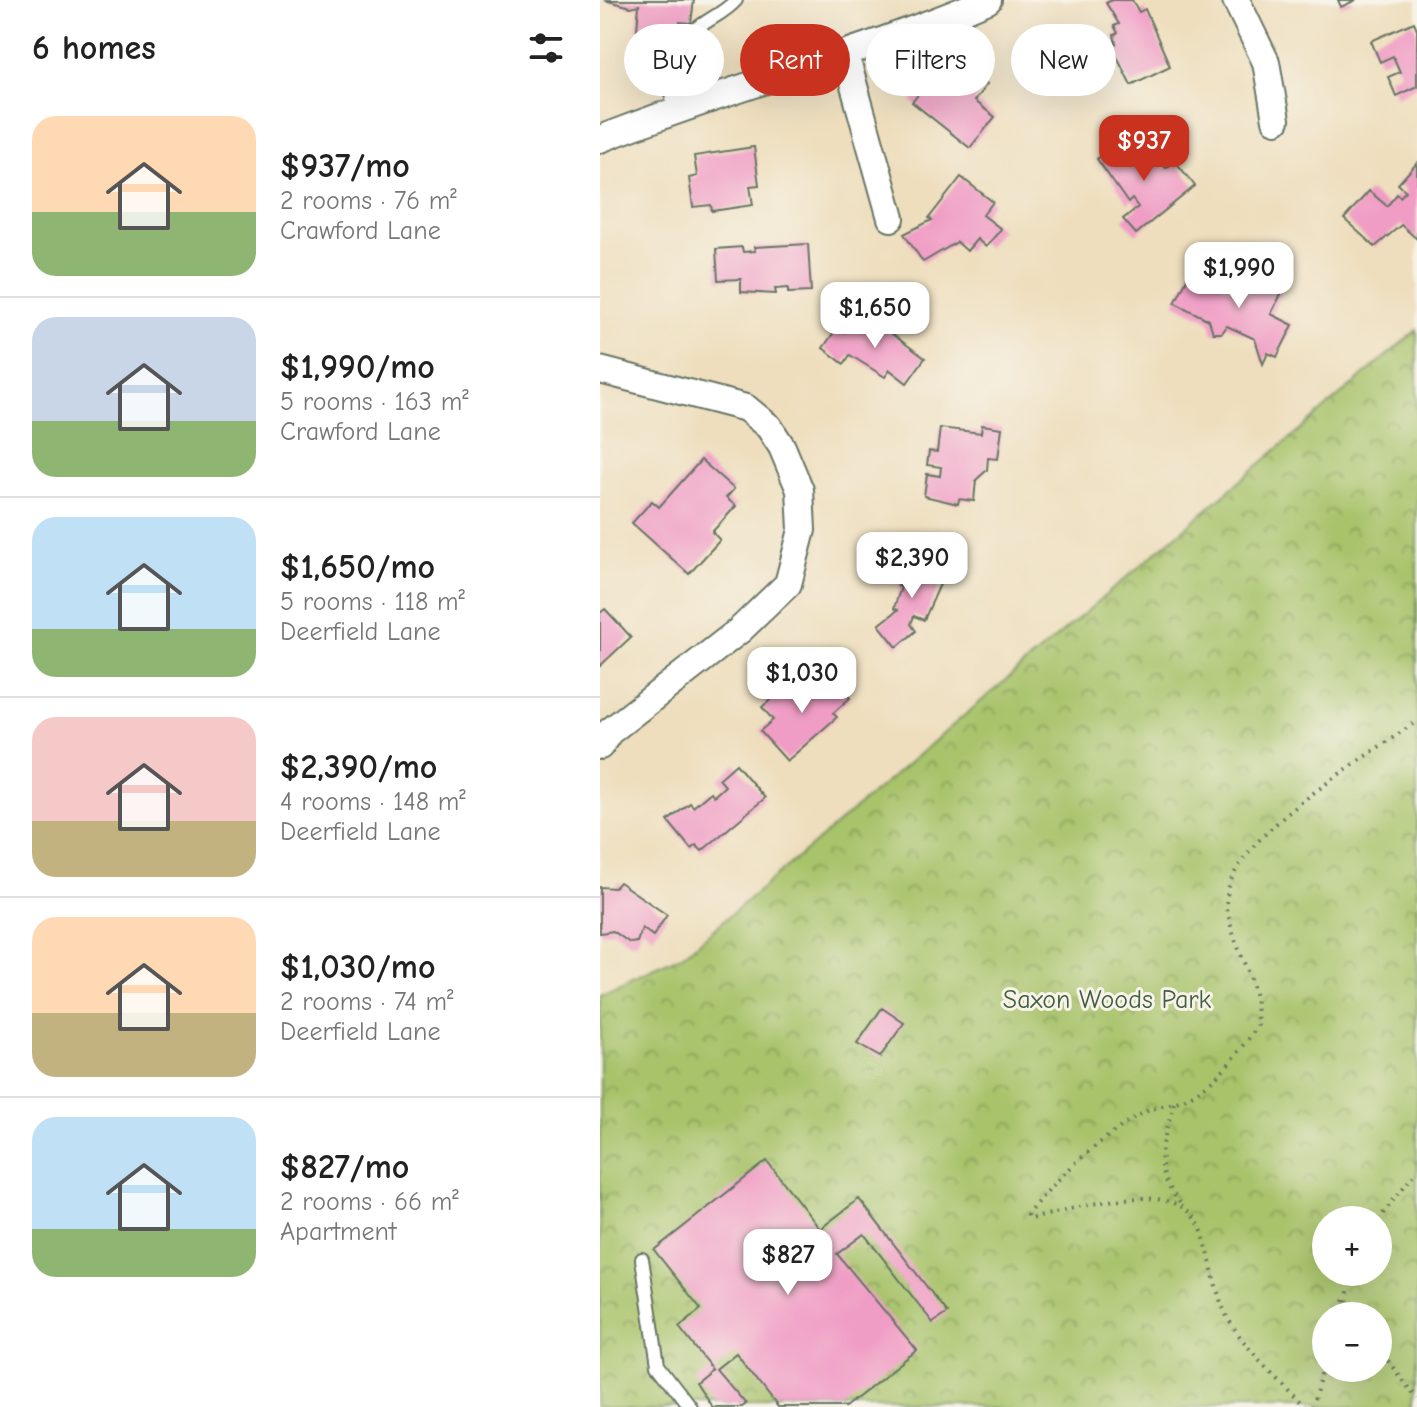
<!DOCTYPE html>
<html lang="en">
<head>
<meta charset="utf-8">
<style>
  :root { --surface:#fff; --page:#f6f6f6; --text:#222; --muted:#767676; --line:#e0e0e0; --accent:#c8321e }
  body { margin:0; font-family:"Comic Neue",sans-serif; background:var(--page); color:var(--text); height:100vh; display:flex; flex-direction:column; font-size:30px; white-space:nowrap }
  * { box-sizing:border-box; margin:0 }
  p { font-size:26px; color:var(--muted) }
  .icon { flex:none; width:44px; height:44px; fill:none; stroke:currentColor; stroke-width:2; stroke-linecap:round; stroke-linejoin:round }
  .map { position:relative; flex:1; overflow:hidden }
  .drawer { display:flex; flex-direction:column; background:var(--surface); width:600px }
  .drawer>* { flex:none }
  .hud { position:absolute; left:24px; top:24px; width:672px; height:72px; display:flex; gap:16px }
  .fabs { position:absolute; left:712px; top:1206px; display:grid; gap:16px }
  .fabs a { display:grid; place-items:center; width:80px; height:80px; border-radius:50%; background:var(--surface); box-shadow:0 8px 32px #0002; font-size:40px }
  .price { position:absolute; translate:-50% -68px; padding:0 18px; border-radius:16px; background:#fff; color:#222; font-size:26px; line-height:52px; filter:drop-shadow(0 2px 4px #0008) }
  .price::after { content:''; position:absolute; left:50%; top:48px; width:24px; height:18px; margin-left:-12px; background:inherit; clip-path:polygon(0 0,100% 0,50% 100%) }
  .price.selected { background:var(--accent); color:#fff }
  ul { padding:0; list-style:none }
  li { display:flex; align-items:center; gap:24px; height:200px; padding:0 32px }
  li+li { border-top:2px solid var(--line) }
  li span { display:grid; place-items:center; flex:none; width:224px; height:160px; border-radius:24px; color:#555 }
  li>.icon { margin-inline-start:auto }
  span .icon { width:96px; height:96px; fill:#fffc; stroke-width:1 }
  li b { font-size:34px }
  h2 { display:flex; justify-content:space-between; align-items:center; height:96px; padding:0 32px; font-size:34px }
  .tag { padding:0 28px; border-radius:36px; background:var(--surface); box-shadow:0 8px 32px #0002; font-size:28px; line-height:72px }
  .tag.selected { background:var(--accent); color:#fff }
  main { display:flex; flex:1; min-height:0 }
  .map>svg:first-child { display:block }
  .park { fill:url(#park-crowns); stroke:#64804f; stroke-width:2; fill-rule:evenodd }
  .building { fill:#f09dc5 }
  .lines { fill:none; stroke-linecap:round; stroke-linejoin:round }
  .lane-casing { stroke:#677564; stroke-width:16 }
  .street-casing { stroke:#677564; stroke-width:30 }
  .path { stroke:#677564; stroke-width:4; stroke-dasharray:2 6; stroke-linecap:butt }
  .lane { stroke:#fff; stroke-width:12 }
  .street { stroke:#fff; stroke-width:26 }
  .labels { text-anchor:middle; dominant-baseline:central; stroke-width:6; stroke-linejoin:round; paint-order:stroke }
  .park-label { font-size:26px; fill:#415e42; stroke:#f7f3e8 }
</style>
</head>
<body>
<main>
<section class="drawer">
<h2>6 homes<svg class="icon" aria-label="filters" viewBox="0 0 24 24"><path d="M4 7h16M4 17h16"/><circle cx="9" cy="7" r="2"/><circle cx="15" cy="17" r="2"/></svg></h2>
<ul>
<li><span style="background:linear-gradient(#ffd9b3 60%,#8fb573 0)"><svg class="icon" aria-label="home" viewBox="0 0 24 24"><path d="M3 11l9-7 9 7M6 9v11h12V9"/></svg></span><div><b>$937/mo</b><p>2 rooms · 76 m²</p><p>Crawford Lane</p></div></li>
<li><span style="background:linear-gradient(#c9d6e8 65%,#8fb573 0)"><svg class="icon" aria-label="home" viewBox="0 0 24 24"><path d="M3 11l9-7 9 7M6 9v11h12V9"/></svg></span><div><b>$1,990/mo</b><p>5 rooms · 163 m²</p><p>Crawford Lane</p></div></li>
<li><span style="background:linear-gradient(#bfe0f5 70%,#8fb573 0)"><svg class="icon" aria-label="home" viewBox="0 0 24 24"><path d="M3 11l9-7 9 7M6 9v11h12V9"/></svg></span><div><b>$1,650/mo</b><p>5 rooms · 118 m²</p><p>Deerfield Lane</p></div></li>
<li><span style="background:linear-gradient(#f6c9c9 65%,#c2b280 0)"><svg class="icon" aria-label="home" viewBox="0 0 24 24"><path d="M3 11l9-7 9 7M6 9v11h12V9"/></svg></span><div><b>$2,390/mo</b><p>4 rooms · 148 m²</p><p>Deerfield Lane</p></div></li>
<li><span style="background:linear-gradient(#ffd9b3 60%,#c2b280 0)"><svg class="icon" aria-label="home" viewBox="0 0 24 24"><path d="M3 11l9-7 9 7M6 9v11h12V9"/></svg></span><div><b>$1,030/mo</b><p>2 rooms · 74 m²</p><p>Deerfield Lane</p></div></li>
<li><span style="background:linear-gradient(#bfe0f5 70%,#8fb573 0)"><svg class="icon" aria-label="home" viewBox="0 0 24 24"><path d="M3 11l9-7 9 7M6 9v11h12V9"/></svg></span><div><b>$827/mo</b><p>2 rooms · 66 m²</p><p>Apartment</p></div></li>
</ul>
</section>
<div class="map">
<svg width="817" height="1407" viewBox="0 0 817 1407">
  <defs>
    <pattern id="park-crowns" width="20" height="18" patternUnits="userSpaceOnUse" patternTransform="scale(2)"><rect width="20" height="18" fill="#a8c36a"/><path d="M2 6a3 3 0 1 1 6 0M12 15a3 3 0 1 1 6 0" fill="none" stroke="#88a058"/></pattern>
  </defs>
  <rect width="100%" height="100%" fill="#f7f3e8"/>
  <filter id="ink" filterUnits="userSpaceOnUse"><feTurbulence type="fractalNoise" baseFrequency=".0125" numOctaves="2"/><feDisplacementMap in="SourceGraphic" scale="16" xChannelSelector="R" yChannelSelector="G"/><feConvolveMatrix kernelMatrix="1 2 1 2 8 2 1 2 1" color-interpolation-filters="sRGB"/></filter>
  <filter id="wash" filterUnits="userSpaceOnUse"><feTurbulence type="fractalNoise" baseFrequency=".006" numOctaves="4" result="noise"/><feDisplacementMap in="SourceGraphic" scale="32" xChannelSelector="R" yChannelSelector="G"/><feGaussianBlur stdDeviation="1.8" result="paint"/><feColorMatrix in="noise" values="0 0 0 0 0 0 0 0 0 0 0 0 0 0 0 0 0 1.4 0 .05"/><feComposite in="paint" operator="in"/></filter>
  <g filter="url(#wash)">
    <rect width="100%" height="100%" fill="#eedebd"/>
    <path class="park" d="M817,330V1407H0V995L81,957ZM726,1220H778V1272H726ZM726,1316H778V1368H726Z"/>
    <g id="blocks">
      <g class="building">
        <polygon points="4,0 94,0 91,23 80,22 79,34 37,30 39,5 31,7"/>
        <polygon points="512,0 532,0 539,12 545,9 570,66 531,85 512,46 516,44 514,35 518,33 514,26 519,24 506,3"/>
        <polygon points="738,0 756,0 741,7"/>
        <polygon points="814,22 817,29 817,86 796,96 788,77 800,72 793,56 780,62 771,41"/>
        <polygon points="353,52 379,73 376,76 387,84 374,101 395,117 370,148 312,102"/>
        <polygon points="526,136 547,164 556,156 566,168 575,161 595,186 536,234 523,219 538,207 532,199 528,203 497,159"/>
        <polygon points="154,147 159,185 150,186 153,205 112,211 111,205 93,207 89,178 97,176 94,156"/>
        <polygon points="817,163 817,239 801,225 775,247 744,219 769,191 787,206 797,194 800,197 806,191 798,184"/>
        <polygon points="361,177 393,202 383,215 401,229 386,247 377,239 367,251 357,242 323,262 304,234 332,220 329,218"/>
        <polygon points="208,244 211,292 188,293 188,288 175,289 176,294 141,292 141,279 118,280 116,249 142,247 143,252 155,251 154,247"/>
        <polygon points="592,269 631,288 639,285 642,294 649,293 654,281 662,285 667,275 686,284 671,314 693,325 677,357 668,353 663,364 655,339 627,326 622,333 613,333 609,320 575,303"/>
        <polygon points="253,318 266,327 271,319 325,358 307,383 290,370 285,377 250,355 244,364 223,348 237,328 243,332"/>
        <polygon points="382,425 402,428 398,459 388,458 387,470 376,480 374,501 359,499 358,504 324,496 327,474 340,476 341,467 327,465 329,451 337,452 340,428 381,433"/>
        <polygon points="101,460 134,489 126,498 136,506 112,532 120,540 89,574 32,523 52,501 59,507"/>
        <polygon points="316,557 341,567 336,581 341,582 324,620 314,616 311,624 316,631 297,647 279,625 298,610 294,608 301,587 298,586 305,568 311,571"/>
        <polygon points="5,609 31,637 0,666 0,613"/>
        <polygon points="228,673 250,698 233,713 237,717 187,761 160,731 173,720 162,707 187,686 199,699"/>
        <polygon points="136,764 165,798 102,851 96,845 91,849 68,821 90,803 93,807 111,792 114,796 125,786 119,779"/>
        <polygon points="19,882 67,915 53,936 42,928 37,942 30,943 13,931 0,933 0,887 14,888"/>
        <polygon points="282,1008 304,1023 280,1057 257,1044"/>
        <polygon points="167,1161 220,1229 259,1199 347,1313 333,1323 264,1234 237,1254 317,1350 245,1407 178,1407 136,1353 116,1369 146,1404 142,1407 112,1407 96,1382 112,1369 79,1327 101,1309 54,1250"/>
      </g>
    </g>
  </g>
  <g filter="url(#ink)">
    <use href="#blocks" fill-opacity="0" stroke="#677564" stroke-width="2"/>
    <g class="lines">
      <g class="lane-casing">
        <g id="lane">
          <path d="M72,112C73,86 71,54 91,34C104,20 123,15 136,0"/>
          <polyline points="42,1259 58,1365 90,1407"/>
        </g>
      </g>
      <g class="street-casing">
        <g id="street">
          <polyline points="636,0 666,62 676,120"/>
          <polyline points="245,54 291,218"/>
          <path d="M0,139C128,88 261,54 388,0"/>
          <polyline points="0,370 146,408 169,427 182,447 200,490 202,530 188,584 140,630 9,732 0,746"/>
        </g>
      </g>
      <g class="path">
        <path d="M574,1103C563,1145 550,1166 580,1203"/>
        <polyline points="778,1220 817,1170"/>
        <polyline points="739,1316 746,1295"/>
        <path d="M753,1316C743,1304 749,1285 753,1272"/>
        <polyline points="778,1348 817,1399"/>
        <path d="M705,1407C681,1381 651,1355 632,1325C614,1297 613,1263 602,1232C580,1171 477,1209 430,1219L427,1215C458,1176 500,1138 543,1113C556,1106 571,1105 584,1099C615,1084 640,1053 658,1025C657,1013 656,1000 653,989C645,959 628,932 627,901C625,839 769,756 817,721"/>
        <polyline points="712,1407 726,1358"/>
      </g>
      <use href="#lane" class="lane"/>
      <use href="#street" class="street"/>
    </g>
  </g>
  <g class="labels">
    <g class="park-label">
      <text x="507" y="1000">Saxon Woods Park</text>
    </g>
  </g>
</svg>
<div class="fabs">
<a>+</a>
<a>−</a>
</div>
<b class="price selected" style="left:544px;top:183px">$937</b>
<b class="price" style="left:639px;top:310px">$1,990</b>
<b class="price" style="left:275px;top:350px">$1,650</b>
<b class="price" style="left:312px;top:600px">$2,390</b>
<b class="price" style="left:202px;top:715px">$1,030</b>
<b class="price" style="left:188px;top:1297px">$827</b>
<div class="hud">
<a class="tag">Buy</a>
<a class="tag selected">Rent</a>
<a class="tag">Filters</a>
<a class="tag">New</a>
</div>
</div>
</main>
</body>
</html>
